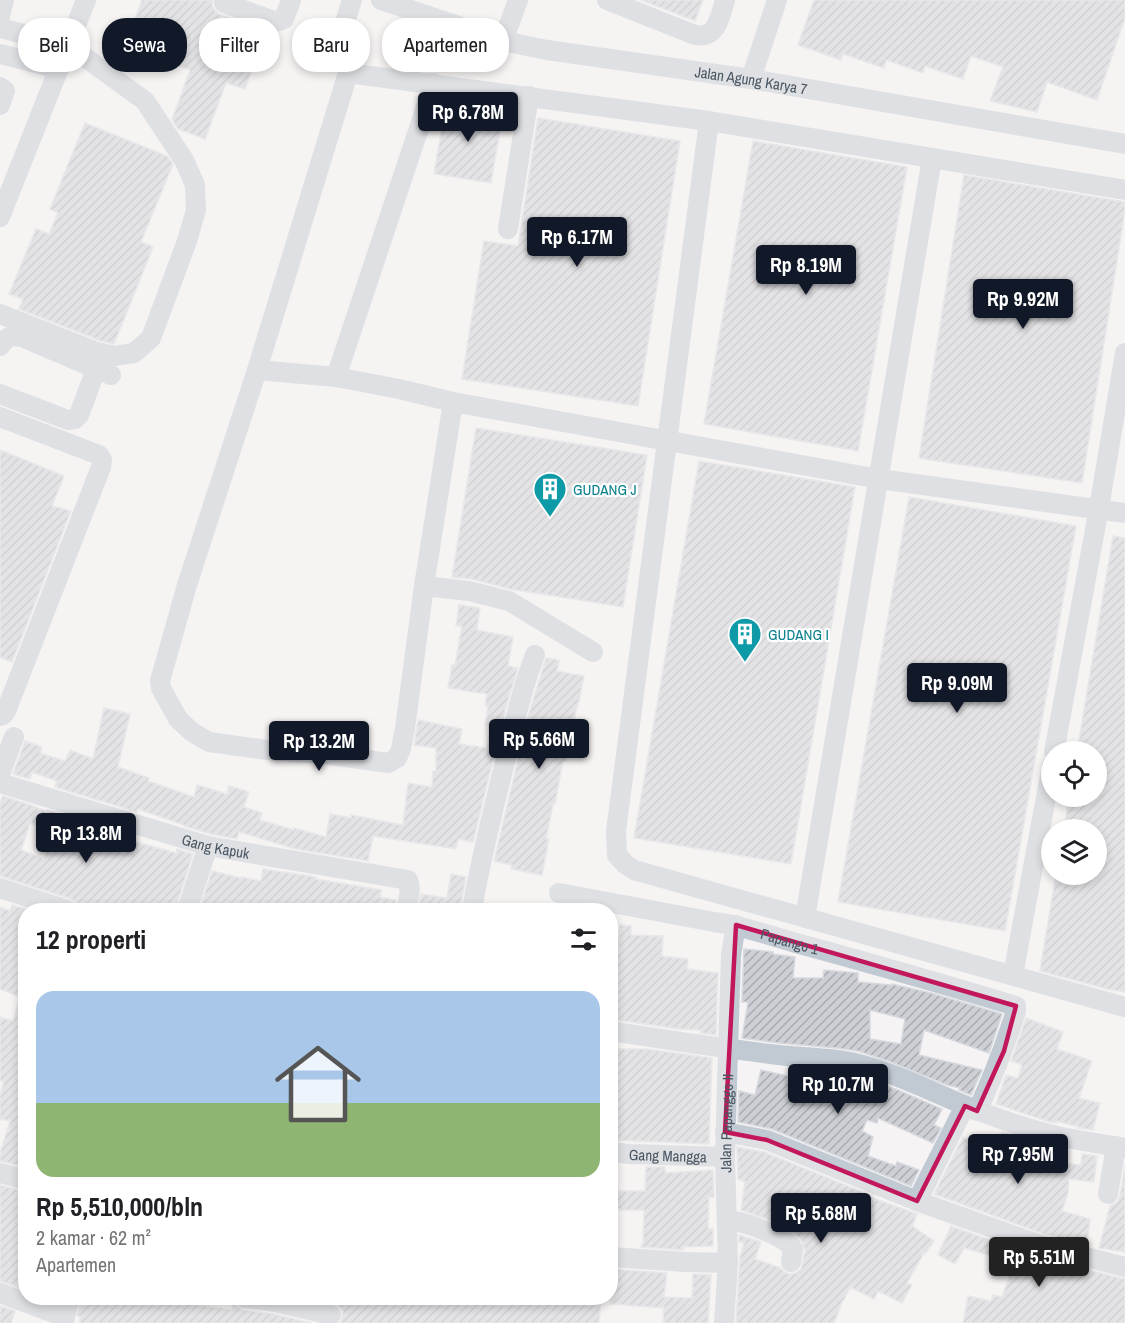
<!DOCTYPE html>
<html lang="id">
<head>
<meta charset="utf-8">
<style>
  :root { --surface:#fff; --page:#f6f6f6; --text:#202124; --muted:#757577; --line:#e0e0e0; --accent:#111827 }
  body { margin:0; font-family:"Archivo Narrow",sans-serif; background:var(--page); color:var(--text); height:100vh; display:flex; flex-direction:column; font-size:22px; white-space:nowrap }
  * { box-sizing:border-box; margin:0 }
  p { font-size:20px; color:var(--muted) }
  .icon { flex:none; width:33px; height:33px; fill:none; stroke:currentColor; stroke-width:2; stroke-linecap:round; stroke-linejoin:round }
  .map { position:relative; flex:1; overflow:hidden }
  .panel { position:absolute; left:18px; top:903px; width:600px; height:402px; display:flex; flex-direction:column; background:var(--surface); border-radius:24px; box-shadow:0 3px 9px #0003 }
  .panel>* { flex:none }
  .banner { position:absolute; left:18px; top:18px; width:600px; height:54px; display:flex; gap:12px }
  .fabs { position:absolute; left:1041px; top:741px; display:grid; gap:12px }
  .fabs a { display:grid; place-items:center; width:66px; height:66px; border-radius:50%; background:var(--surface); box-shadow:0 3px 9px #0003; font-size:30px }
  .price { position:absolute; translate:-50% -51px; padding:0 14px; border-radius:6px; background:var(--accent); color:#fff; font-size:20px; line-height:39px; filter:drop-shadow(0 2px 3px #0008) }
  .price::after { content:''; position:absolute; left:50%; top:36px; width:18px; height:14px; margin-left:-9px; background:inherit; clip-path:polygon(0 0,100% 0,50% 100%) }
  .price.current { background:#222; color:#fff }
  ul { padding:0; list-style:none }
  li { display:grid; align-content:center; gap:12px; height:318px; padding:0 18px }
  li+li { border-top:2px solid var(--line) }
  li span { display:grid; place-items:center; height:186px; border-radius:18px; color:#555 }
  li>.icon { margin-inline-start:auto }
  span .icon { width:108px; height:108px; fill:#fffc; stroke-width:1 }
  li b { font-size:26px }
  h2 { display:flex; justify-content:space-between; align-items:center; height:72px; padding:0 18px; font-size:26px }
  .pill { padding:0 21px; border-radius:24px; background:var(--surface); box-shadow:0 3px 9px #0003; font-size:21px; line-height:54px }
  .pill.current { background:var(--accent); color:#fff }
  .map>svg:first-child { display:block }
  .building { fill:url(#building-hatch); stroke:#d7d9de; stroke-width:1.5; fill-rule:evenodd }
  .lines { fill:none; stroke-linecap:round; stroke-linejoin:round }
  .minor { stroke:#c1cad2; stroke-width:20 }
  .marked { fill:none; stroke:#c2185b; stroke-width:4.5; stroke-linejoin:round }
  .labels { text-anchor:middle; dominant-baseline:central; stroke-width:4.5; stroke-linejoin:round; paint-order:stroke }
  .street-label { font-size:15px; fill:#4a5661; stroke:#fff }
  .culture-label { font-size:15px; fill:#0d838f; stroke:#fff; text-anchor:start }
</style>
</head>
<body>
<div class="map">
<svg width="1125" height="1323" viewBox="0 0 1125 1323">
  <defs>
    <pattern id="building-hatch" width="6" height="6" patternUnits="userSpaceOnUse" patternTransform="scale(1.5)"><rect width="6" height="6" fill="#cdcfd5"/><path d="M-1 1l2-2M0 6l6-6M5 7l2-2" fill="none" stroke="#a8abb0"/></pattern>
  </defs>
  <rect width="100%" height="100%" fill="#f5f3f3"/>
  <g class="building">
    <polygon points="142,0 213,0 212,6 215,10 219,14 266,31 245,89 226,83 205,139 178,129 172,120 190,70 164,60 170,44 131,30"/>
    <polygon points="641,0 703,0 695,21"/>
    <polygon points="814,0 1125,0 1125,18 1097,100 1047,82 1037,112 990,101 1003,67 971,56 963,79 925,66 923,73 886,60 884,68 843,54 841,60 798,45"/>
    <polygon points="446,103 503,112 491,183 434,174"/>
    <polygon points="538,118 680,141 638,406 462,379 484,241 518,246"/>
    <polygon points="85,123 167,156 173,164 141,242 153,247 114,344 101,341 19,309 23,299 9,294 36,229 49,234 58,213 50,209"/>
    <polygon points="753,141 907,167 858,451 704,424"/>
    <polygon points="964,175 1125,202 1125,210 1082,483 919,458"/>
    <polygon points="476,428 647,455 623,607 510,589 472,579 452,577"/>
    <polygon points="0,450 64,476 52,506 71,511 12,662 0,657"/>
    <polygon points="699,461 855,487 791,864 634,838"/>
    <polygon points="909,497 1076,526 1005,931 838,902"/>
    <polygon points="1113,536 1125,538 1125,992 1107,989 1040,971 1056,874 1096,874 1096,830 1064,830 1069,796 1096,796 1096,752 1077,752"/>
    <polygon points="459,605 480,608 477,630 513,637 508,666 518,668 506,707 473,842 458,839 456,849 373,836 368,861 296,849 239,832 237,839 211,834 184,826 184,825 138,809 137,812 55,787 57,781 32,772 30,779 13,774 25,741 42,747 40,753 65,761 70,750 93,759 104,708 130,714 118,767 149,778 148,781 194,797 197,785 227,794 229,786 249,792 244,807 262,813 260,820 294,830 294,828 326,837 330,814 351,818 351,815 403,825 408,783 432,787 433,771 436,771 436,748 414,745 418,720 462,729 459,744 487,748 492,726 485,725 488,706 485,705 487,694 448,688 452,665 455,665 462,626 456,626"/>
    <polygon points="546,658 559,660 557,671 584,676 578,706 577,705 566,761 563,761 555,804 553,804 546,839 549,839 542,875 511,869 512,865 494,861 529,713"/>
    <path d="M3,796L28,804L47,812V810L61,814L60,816L73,822L67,834L125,853L129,840L176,853L177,849L193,854L175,910H106L97,908L96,910H79L76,902L71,899L0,876V803ZM30,823L55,833L44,859L21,850Z"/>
    <polygon points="263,869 316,877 316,879 382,890 380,897 396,900 394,910 199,910 212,871 241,878 241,877 261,881"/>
    <polygon points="451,874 466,877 460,910 418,910 421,894 447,898"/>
    <polygon points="12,905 26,909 26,968 21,978 26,979 25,1167 0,1161 0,1153 10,1121 0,1119 0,1095 4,1081 0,1081 0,1017 13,1021 20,997 0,989 0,907 10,911"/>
    <polygon points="620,925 631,926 631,935 663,936 662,956 688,959 687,969 718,973 716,1035 701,1033 701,1030 679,1029 610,1019 610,1008 616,1009 618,971 610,970 610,954 618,954"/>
    <path d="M744,949L773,952V954L795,957L793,978H823L824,970L858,973V982L891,985L892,984L931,993L1002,1014L989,1053L924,1030L919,1055L982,1070L971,1095L959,1090L960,1088L947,1085L891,1062L858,1051L837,1048L779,1043L742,1038L748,1002H742ZM870,1010L905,1019L901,1044L870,1039Z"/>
    <polygon points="1026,1018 1063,1032 1057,1049 1092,1061 1079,1098 1100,1103 1093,1130 1078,1128 1079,1127 1056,1121 1056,1123 1050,1122 996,1104 1006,1075 1018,1078 1022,1065 1011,1061"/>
    <polygon points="610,1049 647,1049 712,1058 709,1144 614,1140 617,1100 610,1100"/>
    <polygon points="761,1070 811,1081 811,1070 852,1075 898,1090 942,1109 934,1125 941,1128 933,1143 878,1118 877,1123 867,1120 862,1131 873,1137 868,1156 896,1166 897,1162 919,1170 911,1186 772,1129 738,1122 739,1091 755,1095"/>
    <polygon points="1002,1132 1050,1147 1049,1152 1052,1153 1050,1162 1081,1165 1082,1154 1097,1156 1094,1182 1069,1179 1068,1193 1062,1211 1090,1219 1087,1245 1044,1234 934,1194 963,1137 994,1151"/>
    <polygon points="737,1147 764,1152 858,1190 870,1197 917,1214 912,1226 934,1241 925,1254 924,1253 907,1283 912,1285 902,1303 878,1291 874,1299 850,1287 844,1300 843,1300 834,1323 736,1323 740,1257 744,1243 739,1242 739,1235 761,1242 755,1259 781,1268 784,1272 789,1274 796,1273 801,1269 805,1250 802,1242 796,1235 788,1229 767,1219 741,1210 745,1182 738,1179"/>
    <polygon points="1125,1165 1125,1252 1099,1248 1110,1206 1117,1202 1120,1196"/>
    <polygon points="646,1167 665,1167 665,1173 713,1170 714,1197 709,1197 708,1229 713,1229 713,1246 683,1247 683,1250 641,1247 642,1243 643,1243 644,1210 620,1210 620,1209 610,1208 610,1191 645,1191"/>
    <polygon points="0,1185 18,1190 18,1196 26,1198 26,1290 0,1281"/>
    <polygon points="951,1226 1037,1257 1125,1279 1125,1323 963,1323 968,1296 991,1301 993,1295 1002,1297 1010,1274 1004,1272 1005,1269 994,1267 996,1257 964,1248 955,1264 938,1255"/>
    <polygon points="611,1269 667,1273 664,1297 692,1298 693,1274 711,1275 708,1323 663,1323 664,1303 663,1308 610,1304"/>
    <polygon points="82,1298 157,1298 157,1299 181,1304 182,1303 232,1310 233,1298 234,1303 237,1307 243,1310 273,1314 312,1323 79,1323 81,1317 77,1316"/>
    <polygon points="309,1298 480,1298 479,1303 505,1306 506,1298 601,1298 599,1323 340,1323 342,1318 343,1312 339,1306 334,1303"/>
    <polygon points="0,1306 15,1311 11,1323 0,1323"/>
  </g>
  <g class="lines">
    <g class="minor">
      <polyline points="352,0 346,19 345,55 348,73 257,370 187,585 160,681 161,688 178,719 192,732 209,742 267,750 324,754 388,763 397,758 401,749 405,728 424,586 453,402"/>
      <path id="s1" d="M381,0L503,41L547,50L751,79L1125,144"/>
      <path d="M607,0L695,35C717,39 720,17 725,0"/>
      <polyline points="224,3 274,21 279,21 284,19 291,0"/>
      <polyline points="0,16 4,0"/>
      <polyline points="0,28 68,45 145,101 184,160 195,185 196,210 187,241 151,338 134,353 114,356 97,352 0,314"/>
      <polyline points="503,41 518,0"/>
      <polyline points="0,54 59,69"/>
      <polyline points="348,73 709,121 1125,190"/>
      <polyline points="751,79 777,0"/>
      <polyline points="0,87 3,89 5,91 0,105"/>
      <polyline points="709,121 616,831 617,855 625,864 634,870 1125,1007"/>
      <polyline points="0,217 86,0"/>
      <polyline points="508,229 529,96"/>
      <path d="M0,346C7,337 9,335 22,337L111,375"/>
      <polyline points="257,370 336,377 399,389 453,402 879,479 1125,513"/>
      <polyline points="336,377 434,83"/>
      <polyline points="0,394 68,420 75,419 79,415 96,369"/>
      <polyline points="0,417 99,455 102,460 101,467 6,711 3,715 0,716"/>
      <polyline points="424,586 469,591 509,601 593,652"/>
      <polyline points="1054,752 1099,508 1125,353"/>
      <polyline points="0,774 14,737"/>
      <path id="s2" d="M0,783L208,846L408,880C412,889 408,901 406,910"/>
      <polyline points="0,888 67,910"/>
      <path id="s3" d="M559,893L714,922C746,926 776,938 807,946C877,965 946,985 1016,1006V1011C1005,1045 993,1078 977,1111"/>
      <polyline points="187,910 208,846"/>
      <path d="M472,910C480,862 492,814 504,766C513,729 521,691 535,655"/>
      <polyline points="805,918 932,158"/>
      <polyline points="1013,975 1052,765"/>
      <path d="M610,1031C666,1040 722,1048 778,1055C804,1058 830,1057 855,1063C900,1074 937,1095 979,1111C1005,1121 1031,1130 1057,1136C1080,1141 1103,1144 1125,1148"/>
      <polyline points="725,1132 767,1140 917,1201 1040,1245 1125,1267"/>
      <path id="s4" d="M610,1152L630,1154L725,1157"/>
      <polyline points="0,1173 26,1180"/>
      <polyline points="1108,1194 1116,1146"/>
      <polyline points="917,1201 965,1106"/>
      <path d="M727,1220C742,1221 787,1236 793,1249L791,1262"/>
      <polyline points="610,1257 685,1262 728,1263"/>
      <polyline points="0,1293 65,1317"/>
      <polyline points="245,1298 275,1302 331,1315"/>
      <polyline points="63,1323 70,1298"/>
      <path id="s5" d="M724,1323L728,1263L725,1157L728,1049L731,955L736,925"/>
    </g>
  </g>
  <path d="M0 0H1125V1323H0ZM736,925L1016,1006L1004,1051L977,1111L965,1106L917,1201L767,1140L725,1132Z" fill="#f5f3f3" fill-opacity=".55" fill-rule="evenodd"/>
  <path class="marked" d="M736,925L1016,1006L1004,1051L977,1111L965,1106L917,1201L767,1140L725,1132Z"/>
  <defs>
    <g id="building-pin" transform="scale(1.725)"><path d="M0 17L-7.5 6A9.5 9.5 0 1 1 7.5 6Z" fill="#0f9aa8" stroke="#fff"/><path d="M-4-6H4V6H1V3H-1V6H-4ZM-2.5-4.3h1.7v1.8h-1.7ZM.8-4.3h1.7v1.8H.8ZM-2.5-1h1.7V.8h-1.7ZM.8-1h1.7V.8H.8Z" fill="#fff"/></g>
  </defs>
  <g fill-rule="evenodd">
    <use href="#building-pin" x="550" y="489"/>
    <use href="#building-pin" x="745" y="634"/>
  </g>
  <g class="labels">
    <g class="street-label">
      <text stroke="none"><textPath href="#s1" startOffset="380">Jalan Agung Karya 7</textPath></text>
      <text stroke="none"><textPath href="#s2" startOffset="225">Gang Kapuk</textPath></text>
      <text stroke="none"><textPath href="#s3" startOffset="236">Papango 1</textPath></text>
      <text stroke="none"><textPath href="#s5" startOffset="200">Jalan Papanggo II</textPath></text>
      <text stroke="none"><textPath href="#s4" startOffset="58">Gang Mangga</textPath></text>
    </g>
    <g class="culture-label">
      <text x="573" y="489">GUDANG J</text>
      <text x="768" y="634">GUDANG I</text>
    </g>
  </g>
</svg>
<div class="fabs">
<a><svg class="icon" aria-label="locate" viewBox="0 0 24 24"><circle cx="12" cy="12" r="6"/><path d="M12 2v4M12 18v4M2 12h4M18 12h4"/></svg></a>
<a><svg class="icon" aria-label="layers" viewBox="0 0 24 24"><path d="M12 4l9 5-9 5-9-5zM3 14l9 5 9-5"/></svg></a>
</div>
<b class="price" style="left:468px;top:143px">Rp 6.78M</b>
<b class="price" style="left:577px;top:268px">Rp 6.17M</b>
<b class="price" style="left:806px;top:296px">Rp 8.19M</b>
<b class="price" style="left:1023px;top:330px">Rp 9.92M</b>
<b class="price" style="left:957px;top:714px">Rp 9.09M</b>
<b class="price" style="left:539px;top:770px">Rp 5.66M</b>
<b class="price" style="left:319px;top:772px">Rp 13.2M</b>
<b class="price" style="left:86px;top:864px">Rp 13.8M</b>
<b class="price" style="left:838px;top:1115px">Rp 10.7M</b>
<b class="price" style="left:1018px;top:1185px">Rp 7.95M</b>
<b class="price" style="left:821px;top:1244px">Rp 5.68M</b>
<b class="price current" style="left:1039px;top:1288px">Rp 5.51M</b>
<div class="banner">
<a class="pill">Beli</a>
<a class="pill current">Sewa</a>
<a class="pill">Filter</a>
<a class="pill">Baru</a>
<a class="pill">Apartemen</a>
</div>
<section class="panel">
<h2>12 properti<svg class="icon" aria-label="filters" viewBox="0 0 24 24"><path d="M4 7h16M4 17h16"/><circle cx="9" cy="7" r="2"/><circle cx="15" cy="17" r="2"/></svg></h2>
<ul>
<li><span style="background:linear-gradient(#a9c7e8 60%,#8fb573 0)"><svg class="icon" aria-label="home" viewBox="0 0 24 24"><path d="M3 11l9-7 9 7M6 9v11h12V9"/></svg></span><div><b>Rp 5,510,000/bln</b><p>2 kamar · 62 m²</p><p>Apartemen</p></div></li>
</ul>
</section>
</div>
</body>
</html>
